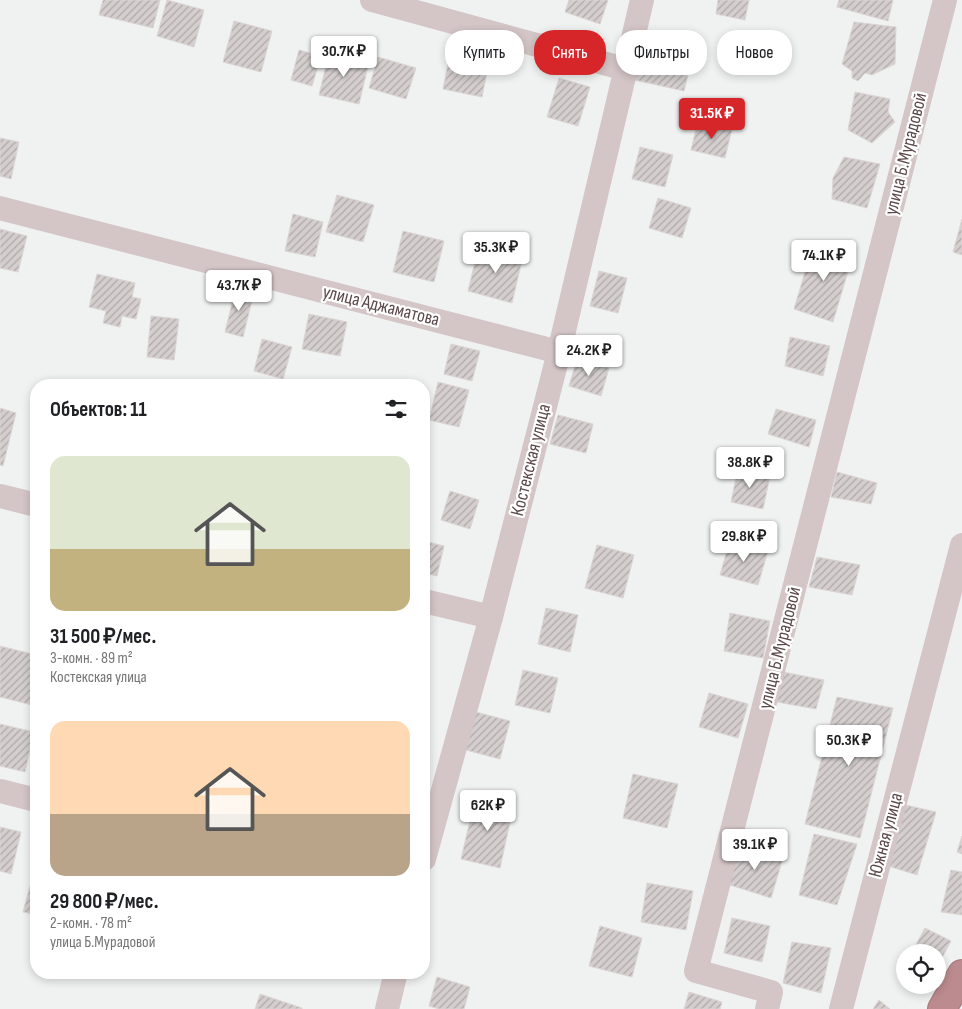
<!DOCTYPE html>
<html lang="ru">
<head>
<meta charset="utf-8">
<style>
  :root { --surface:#fff; --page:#f2f2f2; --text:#202124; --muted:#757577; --accent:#d62629 }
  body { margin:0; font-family:"Sofia Sans Condensed",sans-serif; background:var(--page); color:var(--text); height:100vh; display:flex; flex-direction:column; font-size:19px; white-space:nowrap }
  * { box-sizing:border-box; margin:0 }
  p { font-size:16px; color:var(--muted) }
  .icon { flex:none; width:28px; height:28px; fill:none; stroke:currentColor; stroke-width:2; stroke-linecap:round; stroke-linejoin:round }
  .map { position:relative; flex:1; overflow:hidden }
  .panel { position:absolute; left:30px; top:379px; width:400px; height:600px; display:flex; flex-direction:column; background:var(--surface); border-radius:20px; box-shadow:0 2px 8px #0003 }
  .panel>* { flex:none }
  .guide { position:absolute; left:445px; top:30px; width:441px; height:45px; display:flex; gap:10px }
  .buttons { position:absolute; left:896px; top:944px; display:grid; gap:10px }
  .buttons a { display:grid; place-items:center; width:50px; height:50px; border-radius:50%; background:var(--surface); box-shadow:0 2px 8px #0003; font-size:25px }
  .price { position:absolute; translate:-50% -42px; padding:0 11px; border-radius:5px; background:#fff; color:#222; font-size:16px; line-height:32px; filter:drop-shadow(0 1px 2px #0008) }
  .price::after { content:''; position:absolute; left:50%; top:30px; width:15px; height:11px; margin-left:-8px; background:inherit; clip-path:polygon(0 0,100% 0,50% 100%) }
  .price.on { background:var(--accent); color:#fff }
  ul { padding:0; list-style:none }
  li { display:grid; align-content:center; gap:10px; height:265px; padding:0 20px }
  li span { display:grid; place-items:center; height:155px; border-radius:15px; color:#555 }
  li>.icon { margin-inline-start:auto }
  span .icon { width:90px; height:90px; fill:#fffc; stroke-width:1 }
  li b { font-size:21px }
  h2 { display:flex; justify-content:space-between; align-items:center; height:60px; padding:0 20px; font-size:21px }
  .pill { padding:0 18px; border-radius:20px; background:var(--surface); box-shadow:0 2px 8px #0003; font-size:18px; line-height:45px }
  .pill.on { background:var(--accent); color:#fff }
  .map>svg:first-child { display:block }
  .building { fill:url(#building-hatch); stroke:#dbd5d4 }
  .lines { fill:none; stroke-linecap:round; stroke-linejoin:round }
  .highway-casing { stroke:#a77779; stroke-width:30 }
  .minor { stroke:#d4c5c6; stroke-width:24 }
  .highway { stroke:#bb8b8f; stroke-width:28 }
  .labels { text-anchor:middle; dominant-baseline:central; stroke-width:4.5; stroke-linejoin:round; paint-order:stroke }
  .street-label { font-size:19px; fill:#5c494b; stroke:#fff }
</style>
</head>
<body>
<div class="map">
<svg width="962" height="1009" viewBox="0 0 962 1009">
  <defs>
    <pattern id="building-hatch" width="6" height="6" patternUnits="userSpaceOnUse" patternTransform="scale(1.25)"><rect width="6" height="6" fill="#d4cece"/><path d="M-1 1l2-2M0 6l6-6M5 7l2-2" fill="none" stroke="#afa9a9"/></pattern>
  </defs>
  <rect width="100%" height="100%" fill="#f0f2f1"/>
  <g class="building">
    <polygon points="103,0 160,0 153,28 99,15"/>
    <polygon points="167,0 204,10 194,47 157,36"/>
    <polygon points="569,0 608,0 600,24 565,12"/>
    <polygon points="718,0 749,0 745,20 716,14"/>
    <polygon points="839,0 893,0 888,21 837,7"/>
    <polygon points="234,21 272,31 261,72 223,62"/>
    <polygon points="854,22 896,27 895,64 872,75 865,73 858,81 852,78 852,71 842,64"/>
    <polygon points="646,34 695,46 684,91 635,80"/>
    <polygon points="299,50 321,56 312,86 291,80"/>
    <polygon points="329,53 369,62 359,104 319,95"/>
    <polygon points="450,53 481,60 479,71 487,72 482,97 443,89"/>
    <polygon points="378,57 416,68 406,99 369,88"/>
    <polygon points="559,78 590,87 578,126 547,117"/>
    <polygon points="855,92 890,99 888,112 895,122 872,143 848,130"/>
    <polygon points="698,121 732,129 725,158 691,150"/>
    <polygon points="0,138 19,142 11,179 0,176"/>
    <polygon points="640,147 673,155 665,187 632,179"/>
    <polygon points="844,157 880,164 867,208 832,199 833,178"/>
    <polygon points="337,195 374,205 363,242 326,232"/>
    <polygon points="658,198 691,208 682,238 649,228"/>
    <polygon points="293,214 323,222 315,257 285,251"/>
    <polygon points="962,219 962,255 953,252"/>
    <polygon points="0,229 27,236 18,272 0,268"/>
    <polygon points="403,231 444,241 434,282 393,272"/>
    <polygon points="479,245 523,256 512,303 468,291"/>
    <polygon points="813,245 854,251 833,322 794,309"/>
    <polygon points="599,271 627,278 618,313 590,306"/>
    <polygon points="97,274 135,283 132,297 141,299 136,319 122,316 120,327 103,323 106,311 89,307"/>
    <polygon points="236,287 254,292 243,337 225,332"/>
    <polygon points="309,314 347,322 340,356 302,349"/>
    <polygon points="151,316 179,319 174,360 147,357"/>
    <polygon points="790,337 830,346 823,376 785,366"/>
    <polygon points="262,339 292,347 283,379 254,371"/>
    <polygon points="451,344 480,351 472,381 444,374"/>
    <polygon points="577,359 609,368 601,396 569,386"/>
    <polygon points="438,382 469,390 459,427 429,420"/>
    <polygon points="0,408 16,413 3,466 0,465"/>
    <polygon points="776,409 816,420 809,447 768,434"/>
    <polygon points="558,415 593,424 586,453 550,444"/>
    <polygon points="738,468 770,476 763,509 731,502"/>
    <polygon points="837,472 877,483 871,504 831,497"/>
    <polygon points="450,491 479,500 470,529 441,520"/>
    <polygon points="424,525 427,526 424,541"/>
    <polygon points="730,540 768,551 758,585 720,575"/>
    <polygon points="424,541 444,546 437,576 424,573"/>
    <polygon points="597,545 634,555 623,598 585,588"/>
    <polygon points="817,557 860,565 852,595 809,587"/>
    <polygon points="546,608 578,615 570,652 538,644"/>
    <polygon points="730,613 770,621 763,658 724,651"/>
    <polygon points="0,646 36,655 36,706 0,697"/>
    <polygon points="523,670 558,678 550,713 515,705"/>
    <polygon points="783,672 824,680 816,709 777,702"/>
    <polygon points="709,693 748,704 738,738 699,727"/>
    <polygon points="837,697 893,708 860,838 805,824"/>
    <polygon points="472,711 510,721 500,759 462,749"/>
    <polygon points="0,724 34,732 25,772 0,766"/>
    <polygon points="633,774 678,784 667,828 623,818"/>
    <polygon points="476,795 514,804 500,868 461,859"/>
    <polygon points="897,803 936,812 917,875 882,864"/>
    <polygon points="0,827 21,832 11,874 0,871"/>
    <polygon points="814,834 857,844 837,905 799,895"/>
    <polygon points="962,836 962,854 957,852"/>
    <polygon points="739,845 783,858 771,898 727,884"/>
    <polygon points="951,870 962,872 962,915 941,912"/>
    <polygon points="33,875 36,876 36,915 23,912"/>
    <polygon points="647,883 693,891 686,930 641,922"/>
    <polygon points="732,918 770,926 762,962 724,953"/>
    <polygon points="600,926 642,938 632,977 589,966"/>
    <polygon points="925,928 951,941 938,965 938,952 912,952"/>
    <polygon points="792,942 831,948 821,993 783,983"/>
    <polygon points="437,977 470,987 464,1009 439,1009 429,1006"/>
    <polygon points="689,992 722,1002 720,1009 684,1009"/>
    <polygon points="260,994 302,1008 302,1009 255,1009"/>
    <polygon points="879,1000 890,1009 873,1009"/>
  </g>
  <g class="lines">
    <g class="highway-casing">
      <polyline id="highway" points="942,1009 962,974"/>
    </g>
    <g class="minor">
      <polyline points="372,0 625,69"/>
      <polyline points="0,208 559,352"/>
      <polyline points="0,496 36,505"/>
      <polyline points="424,601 491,617"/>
      <polyline points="0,791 36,800"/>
      <polyline points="424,859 491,617 559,352 642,0"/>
      <polyline points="387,1009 396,972"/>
      <polyline points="767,1009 771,992 696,971 945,0"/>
      <polyline points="841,1009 962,545"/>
    </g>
    <use href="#highway" class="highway"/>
  </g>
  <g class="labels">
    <g class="street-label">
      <text transform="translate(906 154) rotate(-76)">улица Б.Мурадовой</text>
      <text transform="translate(381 306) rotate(14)">улица Аджаматова</text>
      <text transform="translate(531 460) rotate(-76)">Костекская улица</text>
      <text transform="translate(780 648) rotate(-76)">улица Б.Мурадовой</text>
      <text transform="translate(886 835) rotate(-75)">Южная улица</text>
    </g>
  </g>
</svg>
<div class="buttons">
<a><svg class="icon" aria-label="locate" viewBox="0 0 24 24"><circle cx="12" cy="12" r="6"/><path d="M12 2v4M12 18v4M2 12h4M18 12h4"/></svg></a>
</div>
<b class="price" style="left:344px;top:78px">30.7K ₽</b>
<b class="price on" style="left:712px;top:140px">31.5K ₽</b>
<b class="price" style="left:496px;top:274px">35.3K ₽</b>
<b class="price" style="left:824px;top:282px">74.1K ₽</b>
<b class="price" style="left:239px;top:312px">43.7K ₽</b>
<b class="price" style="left:589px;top:377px">24.2K ₽</b>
<b class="price" style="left:750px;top:489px">38.8K ₽</b>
<b class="price" style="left:744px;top:563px">29.8K ₽</b>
<b class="price" style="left:849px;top:767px">50.3K ₽</b>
<b class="price" style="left:488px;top:832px">62K ₽</b>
<b class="price" style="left:755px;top:871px">39.1K ₽</b>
<div class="guide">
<a class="pill">Купить</a>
<a class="pill on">Снять</a>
<a class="pill">Фильтры</a>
<a class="pill">Новое</a>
</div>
<section class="panel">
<h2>Объектов: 11<svg class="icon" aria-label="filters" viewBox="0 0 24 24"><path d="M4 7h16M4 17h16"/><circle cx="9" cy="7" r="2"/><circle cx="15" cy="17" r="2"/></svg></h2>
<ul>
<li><span style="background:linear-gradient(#dfe7d0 60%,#c2b280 0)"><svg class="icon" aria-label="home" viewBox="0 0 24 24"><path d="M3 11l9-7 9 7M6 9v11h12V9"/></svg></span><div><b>31 500 ₽/мес.</b><p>3-комн. · 89 m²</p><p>Костекская улица</p></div></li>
<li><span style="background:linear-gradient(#ffd9b3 60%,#b9a48a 0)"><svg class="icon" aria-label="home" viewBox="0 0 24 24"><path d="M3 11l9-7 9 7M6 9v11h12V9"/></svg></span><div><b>29 800 ₽/мес.</b><p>2-комн. · 78 m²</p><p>улица Б.Мурадовой</p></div></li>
</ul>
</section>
</div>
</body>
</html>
